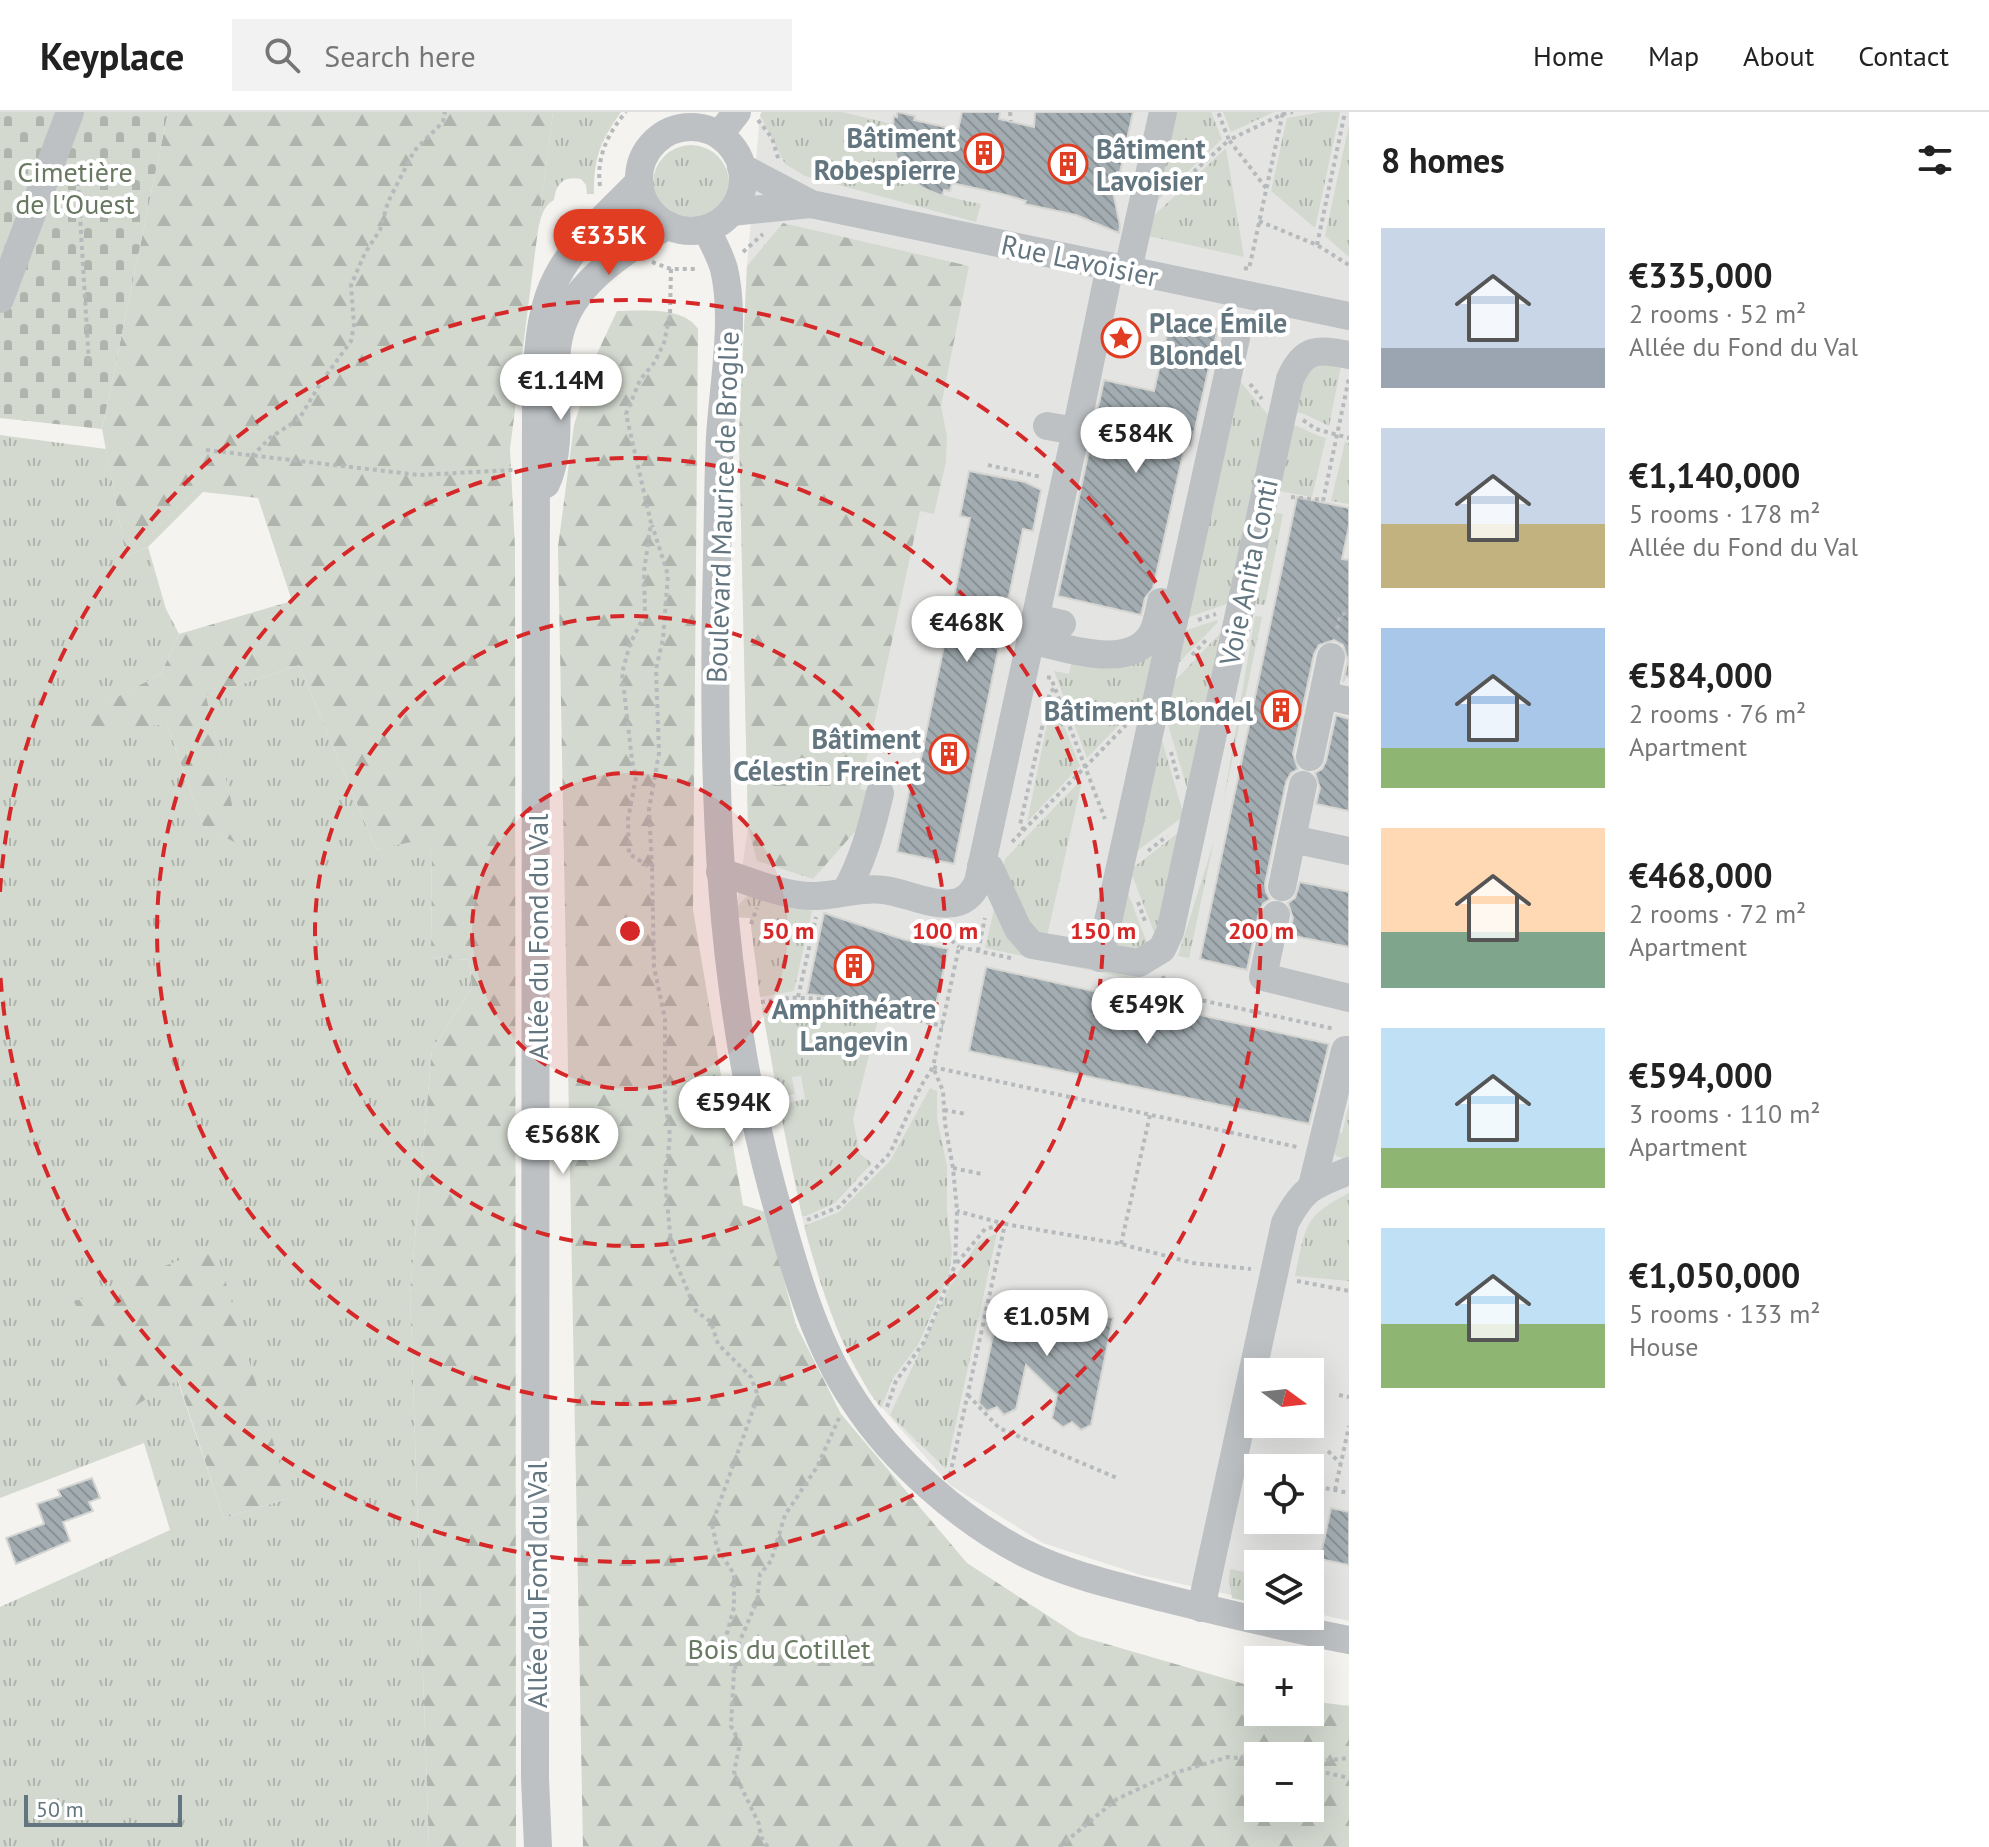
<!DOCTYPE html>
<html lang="en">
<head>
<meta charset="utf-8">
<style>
  :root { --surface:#fff; --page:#f2f2f2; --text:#222; --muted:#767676; --line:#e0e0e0; --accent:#e13d22 }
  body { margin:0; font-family:"PT Sans",sans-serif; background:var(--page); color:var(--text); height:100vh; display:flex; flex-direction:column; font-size:30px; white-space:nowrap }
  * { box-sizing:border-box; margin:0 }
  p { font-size:26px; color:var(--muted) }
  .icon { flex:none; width:44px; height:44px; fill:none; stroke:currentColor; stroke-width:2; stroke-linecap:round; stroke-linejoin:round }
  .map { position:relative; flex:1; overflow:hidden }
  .panel { display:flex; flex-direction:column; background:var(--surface); width:640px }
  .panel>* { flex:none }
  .needle { width:52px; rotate:105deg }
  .fabs { position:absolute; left:1244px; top:1246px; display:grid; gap:16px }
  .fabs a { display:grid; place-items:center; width:80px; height:80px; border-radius:0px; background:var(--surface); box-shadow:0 8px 32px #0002; font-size:40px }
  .scale { position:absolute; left:24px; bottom:20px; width:158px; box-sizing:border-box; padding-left:8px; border:4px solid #637680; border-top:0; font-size:22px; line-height:28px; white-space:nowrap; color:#637680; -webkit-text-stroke:6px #fff; paint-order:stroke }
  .price { position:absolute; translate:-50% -68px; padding:0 18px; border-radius:28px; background:#fff; color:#222; font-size:26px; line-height:52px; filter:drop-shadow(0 2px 4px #0008) }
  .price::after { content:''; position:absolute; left:50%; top:48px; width:24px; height:18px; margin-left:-12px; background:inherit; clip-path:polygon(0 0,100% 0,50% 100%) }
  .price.active { background:var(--accent); color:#fff }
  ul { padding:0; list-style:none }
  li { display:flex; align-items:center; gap:24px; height:200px; padding:0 32px }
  li span { display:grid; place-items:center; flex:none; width:224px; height:160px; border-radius:0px; color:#555 }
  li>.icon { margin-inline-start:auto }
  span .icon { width:96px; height:96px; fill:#fffc; stroke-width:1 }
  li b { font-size:34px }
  h2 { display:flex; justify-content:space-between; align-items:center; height:96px; padding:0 32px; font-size:34px }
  header { display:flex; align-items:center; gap:48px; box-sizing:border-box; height:112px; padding:0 40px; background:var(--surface); border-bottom:2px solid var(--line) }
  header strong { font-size:38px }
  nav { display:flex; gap:44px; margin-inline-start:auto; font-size:28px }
  .search { width:560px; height:72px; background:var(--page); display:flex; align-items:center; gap:20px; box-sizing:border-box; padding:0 28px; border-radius:0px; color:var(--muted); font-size:30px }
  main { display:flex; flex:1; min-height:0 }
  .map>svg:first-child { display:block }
  .built { fill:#e4e5e3; fill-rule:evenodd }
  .grass { fill:url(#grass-tufts); fill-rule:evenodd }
  .forest { fill:url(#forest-firs); fill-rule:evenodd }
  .cemetery { fill:url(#cemetery-stones) }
  .building { fill:url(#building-back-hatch); stroke:#d5d5d2; stroke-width:2 }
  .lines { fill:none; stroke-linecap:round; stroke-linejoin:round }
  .path { stroke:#b7babc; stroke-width:4; stroke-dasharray:4 4; stroke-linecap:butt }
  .minor { stroke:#bdc1c4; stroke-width:28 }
  .ring { fill:none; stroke:#d62828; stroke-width:4; stroke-dasharray:14 10 }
  .labels { text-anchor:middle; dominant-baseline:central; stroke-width:8; stroke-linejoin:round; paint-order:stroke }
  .poi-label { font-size:28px; font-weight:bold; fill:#637680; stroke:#fff; text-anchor:end }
  .park-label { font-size:28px; fill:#687861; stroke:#fff }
  .street-label { font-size:28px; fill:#637680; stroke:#fff }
  .centre { fill:#d62828; stroke:#fff; stroke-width:4 }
  .ring-label { font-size:24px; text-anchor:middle; font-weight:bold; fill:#d62828; stroke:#fff; stroke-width:8; stroke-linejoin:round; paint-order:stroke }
</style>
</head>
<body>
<header>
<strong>Keyplace</strong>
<div class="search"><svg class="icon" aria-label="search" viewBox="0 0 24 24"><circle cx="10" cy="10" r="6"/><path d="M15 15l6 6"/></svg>Search here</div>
<nav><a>Home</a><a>Map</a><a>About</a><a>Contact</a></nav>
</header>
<main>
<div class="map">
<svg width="1349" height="1735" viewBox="0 0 1349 1735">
  <defs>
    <pattern id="grass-tufts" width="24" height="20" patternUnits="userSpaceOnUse" patternTransform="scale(2)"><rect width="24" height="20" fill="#d3d9cf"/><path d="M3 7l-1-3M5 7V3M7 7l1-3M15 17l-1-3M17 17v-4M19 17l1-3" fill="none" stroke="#afb5ad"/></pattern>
    <pattern id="forest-firs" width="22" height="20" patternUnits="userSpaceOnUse" patternTransform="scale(2)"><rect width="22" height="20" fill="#d3d9cf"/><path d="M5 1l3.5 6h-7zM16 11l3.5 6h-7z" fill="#afb5ad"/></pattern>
    <pattern id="cemetery-stones" width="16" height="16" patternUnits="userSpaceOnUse" patternTransform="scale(2)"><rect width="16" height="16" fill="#d3d9cf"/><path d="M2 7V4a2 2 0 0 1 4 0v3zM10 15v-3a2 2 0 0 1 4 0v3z" fill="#afb5ad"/></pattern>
    <pattern id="building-back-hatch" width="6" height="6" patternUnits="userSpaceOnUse" patternTransform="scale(2)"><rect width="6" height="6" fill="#a3adb1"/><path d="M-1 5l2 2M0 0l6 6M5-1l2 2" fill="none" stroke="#889195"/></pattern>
  </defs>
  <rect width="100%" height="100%" fill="#f4f3ef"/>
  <path class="built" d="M762,0H1349V1509L1310,1500V1452H1258V1489L1141,1463L1043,1431L950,1373L869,1281L836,1213L804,1114L785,1024L761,890L750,806L735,805L748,715L739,323L747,154L760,3ZM1258,1260H1310V1312H1258ZM1258,1356H1310V1408H1258Z"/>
  <g class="grass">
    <path d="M553,0H621C600,30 594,45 594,82H587L586,73L581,67C564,64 556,71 554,88C541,95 540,111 537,124Z"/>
    <path d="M762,0H842L892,12C887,72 935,83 981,92L976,110L805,64L785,52L760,3Z"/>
    <polygon points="1171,0 1211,0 1222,27 1157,89"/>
    <polygon points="1223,0 1274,0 1231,20"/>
    <polygon points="1321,0 1340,0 1315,116 1271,79 1287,6"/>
    <polygon points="1349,13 1349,145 1325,124"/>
    <circle cx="691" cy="71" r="38"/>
    <polygon points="1226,36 1244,145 1144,123 1147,110"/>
    <polygon points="1342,249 1329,314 1304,302 1290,299 1304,254"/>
    <polygon points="1239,268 1270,305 1235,489 1181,508"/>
    <path d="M1287,311C1302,314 1312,323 1326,326L1312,385L1273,378Z"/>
    <path d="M0,323L106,337L126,444L148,435L166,497L179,522L161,562L80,605L167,612L203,714L241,733L206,584L299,553L376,737L432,725L431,845L469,848L472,876L432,937L410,1182L429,1735H0V1495L170,1418L144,1331L0,1386ZM177,1267L290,1386L224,1406Z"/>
    <polygon points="1345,330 1349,331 1349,392 1331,389"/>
    <polygon points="1268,399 1283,402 1265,493 1248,491"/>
    <polygon points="1255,504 1262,505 1223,692"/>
    <polygon points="1217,508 1218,510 1174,556 1178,521"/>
    <polygon points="1228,513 1191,689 1162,593 1166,578"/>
    <polygon points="1159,524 1152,579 1087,646 1054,559 1069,562 1073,544"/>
    <polygon points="1052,588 1054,588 1080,654 1027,710"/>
    <polygon points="1158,614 1184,704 1129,745"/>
    <polygon points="1080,669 1082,669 1046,829 1040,827 1002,762 1005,747"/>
    <polygon points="1182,718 1157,828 1130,758"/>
    <polygon points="1214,729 1189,846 1178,844"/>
    <polygon points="1124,771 1149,836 1128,841 1115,832"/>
    <polygon points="749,782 812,799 794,879 760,885 750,806 735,805 736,796"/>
    <polygon points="997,784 1018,829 1137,861 1136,868 985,836"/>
    <polygon points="795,891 879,903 853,1007 860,1042 872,1051 835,1091 806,1104 802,1104 779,993 805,987 801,964 792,965 795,982 778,985 762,896"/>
    <path d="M930,976L937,979V1006L947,1054V1099L952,1139L949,1162L918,1233L893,1266L881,1296C841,1243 821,1176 804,1114L839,1100L890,1049Z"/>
    <polygon points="1349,992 1349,1048 1336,1044 1333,1038 1335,1020 1342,1021"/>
    <path d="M1349,1081V1169L1295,1164C1306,1115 1302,1105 1349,1081Z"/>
    <polygon points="997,1121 946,1357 890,1303 951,1172 978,1130"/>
    <polygon points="1230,1457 1248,1461 1244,1479 1258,1482 1258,1492 1232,1486 1229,1467"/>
  </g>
  <g class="forest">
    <polygon points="168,0 553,0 510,337 515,436 516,1735 429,1735 410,1182 432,937 472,876 469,848 431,845 432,726 376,737 299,553 206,584 242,734 203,714 167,612 85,622 79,605 161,562 179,522 292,489 258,386 203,380 148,435 126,444 102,317"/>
    <polygon points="783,111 969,154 941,294 947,324 946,350 934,402 920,399 860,677 873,680 860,714 813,767 757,749 748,715 739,323 747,154"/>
    <path d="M617,199C642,199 683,194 698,217L693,798L743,1093L766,1100L796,1213L841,1302L967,1451L1079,1524L1258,1576V1600H1310V1589L1349,1594V1735H583L558,435L574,313L594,248ZM1258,1644H1310V1696H1258Z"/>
    <polygon points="215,1134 290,1386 224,1406 178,1268 133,1295 74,1190"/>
  </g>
  <polygon class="cemetery" points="0,0 168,0 102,317 0,306"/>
  <g class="building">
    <polygon points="897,0 915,4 914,8 958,18 962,0 1000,0 999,7 1034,15 1035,0 1133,0 1120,60 1117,60 1113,80 1120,114 1119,121 1076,103 1025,92 1026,89 1006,83 952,71 950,79 944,78 942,84 923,76 911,67 896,44 892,20 894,4 897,5"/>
    <polygon points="1171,205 1218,216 1191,334 1185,333 1153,476 1145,486 1141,503 1058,484 1104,268 1154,279"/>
    <polygon points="969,359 1025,370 1041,378 1033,419 1023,417 1009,484 1003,493 1005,505 954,752 897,740 911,670 916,671 970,406 960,404"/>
    <polygon points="1297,385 1349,396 1349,414 1342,447 1349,448 1349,565 1346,564 1343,570 1348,548 1343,533 1334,528 1319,533 1314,542 1293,642 1298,657 1291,661 1286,670 1265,772 1266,780 1270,787 1263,792 1259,800 1247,858 1200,847"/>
    <polygon points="1336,603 1349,607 1349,699 1316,692 1320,676 1315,661 1322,657 1326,649"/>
    <polygon points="1300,770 1349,780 1349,835 1289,823 1293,806 1288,791 1295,786"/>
    <polygon points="824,801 902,827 948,837 934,902 887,892 807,882"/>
    <polygon points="986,855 1329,932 1309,1012 969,939"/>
    <polygon points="1010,1185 1113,1206 1091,1313 1081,1318 1072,1310 1063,1315 1052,1306 1057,1283 1026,1253 1016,1297 1004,1303 997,1295 987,1299 979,1291 999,1194"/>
    <polygon points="92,1366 100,1386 89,1390 93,1399 63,1410 70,1429 16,1452 6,1426 44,1412 37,1392 61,1384 58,1378"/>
    <polygon points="1331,1396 1349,1400 1349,1453 1320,1447"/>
  </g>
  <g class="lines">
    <g class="path">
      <polyline points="1010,0 1011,9"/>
      <polyline points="758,8 772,26 779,49"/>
      <polyline points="77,54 89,252"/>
      <path d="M600,74C596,45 608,21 626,0"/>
      <polyline points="1266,76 1229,28 1283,2 1293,0"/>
      <polyline points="1170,81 1229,28 1218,0"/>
      <polyline points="1259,109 1317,133 1349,153"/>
      <polyline points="1317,133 1345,0"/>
      <polyline points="743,140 763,122"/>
      <polyline points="652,150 671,157 698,157"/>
      <polyline points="1244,156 1249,157 1283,0"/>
      <polyline points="671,157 670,202 664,231 654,251 640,268 626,302 651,411 644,459 645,502 630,532 622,561 632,648 636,665 628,707 629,742 652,756 654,855 665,907 665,989 670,1024 665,1069 672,1141 696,1199 711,1210 718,1232 751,1265 758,1284 712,1412 717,1436 734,1462 734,1495 726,1525 734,1560 731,1614 740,1631 734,1660 759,1712 761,1725 768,1735"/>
      <polyline points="1250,272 1262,287"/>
      <polyline points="1303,308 1316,317 1349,326"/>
      <polyline points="206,338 419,363 513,358"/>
      <polyline points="252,344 271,325 299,307 320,272 351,229 354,213 351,173 365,141 380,118 388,90 414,39 443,10 445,0"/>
      <polyline points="988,353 1041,365"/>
      <polyline points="1291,385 1323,388"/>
      <polyline points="1323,389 1349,266"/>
      <polyline points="1198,508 1216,502"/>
      <polyline points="1337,517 1340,504 1349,498"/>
      <polyline points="1192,543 1208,526"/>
      <polyline points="1047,565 1051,566 1105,707"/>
      <polyline points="1171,640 1178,667"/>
      <polyline points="1024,718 1020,713 1050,580 1055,576"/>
      <polyline points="1012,730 1126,613"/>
      <polyline points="1148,739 1167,724"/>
      <polyline points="652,755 649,697 659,641 656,557 663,527 668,463 652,413"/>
      <polyline points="1138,790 1146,812"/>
      <polyline points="751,812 757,796"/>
      <polyline points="954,813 951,828 959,835"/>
      <polyline points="978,839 985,806"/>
      <polyline points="1011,846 959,835 933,955 1297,1035"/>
      <polyline points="1163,864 1167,881"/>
      <polyline points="1140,875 1335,917"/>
      <polyline points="798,885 816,805"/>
      <path d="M761,890C773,889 786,885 799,886C848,886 895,904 943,914"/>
      <polyline points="944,998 966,1002"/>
      <polyline points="953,1056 982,1062"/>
      <polyline points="807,1108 839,1095 890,1041 921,974 933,955"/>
      <polyline points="1121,1132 1150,1003"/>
      <polyline points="957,1151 985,1117 1005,1112 1121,1132 1193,1151 1251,1157"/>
      <polyline points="1297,1169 1349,1179"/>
      <polyline points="968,1283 999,1316 1117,1366"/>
      <polyline points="1339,1283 1349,1285"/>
      <polyline points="887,1295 896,1269 924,1230 955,1153 957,1099 953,1056 945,1012 943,979 933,955"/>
      <polyline points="1328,1339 1340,1351"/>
      <polyline points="950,1363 1005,1112 957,1099"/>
      <polyline points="1310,1373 1349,1381"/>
      <polyline points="1335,1378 1349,1314"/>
      <polyline points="735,1557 739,1531 757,1489 760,1462 771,1449 785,1403 817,1355 839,1306"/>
      <polyline points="1310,1650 1349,1646"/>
      <polyline points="1310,1657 1349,1666"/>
      <polyline points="1059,1735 1117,1687 1171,1662 1228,1645 1258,1648"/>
    </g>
    <g class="minor">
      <circle cx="691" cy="67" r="52"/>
      <polyline points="719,23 737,0"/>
      <polyline points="741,55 811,92 1349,204"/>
      <polyline points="731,100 811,92"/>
      <path d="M706,117C713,130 720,143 724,157C736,207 723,273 720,325C718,366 718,408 717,449C711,674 717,891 781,1108C798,1169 818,1236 854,1289C893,1349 960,1408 1024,1441C1070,1464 1118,1474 1168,1487C1228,1502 1288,1516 1349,1528"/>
      <polyline points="1128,158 1163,0"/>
      <polyline points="0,187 70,0"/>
      <polyline points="1076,319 1110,154"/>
      <path d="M546,372C558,346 557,315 556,287C556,267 554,245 559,225C570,171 624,140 668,113"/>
      <polyline points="1035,506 1062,512"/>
      <path d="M1030,528C1064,535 1132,561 1153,520C1157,511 1159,500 1161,490"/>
      <polyline points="1324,583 1349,589"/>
      <polyline points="1310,645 1331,545"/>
      <polyline points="1292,727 1349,739"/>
      <path d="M981,754L990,756L1018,817L1032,833L1139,851L1162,837L1170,820L1290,267C1304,235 1318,237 1349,243"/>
      <path d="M720,760C751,769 784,785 816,784C840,783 861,775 884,778C916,782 960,811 978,770L1076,319L1047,314"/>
      <polyline points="1282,775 1303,673"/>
      <path d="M846,779C863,748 872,715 880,681"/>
      <polyline points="1276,803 1263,865 1349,886"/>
      <polyline points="1100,846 1236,226"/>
      <polyline points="1312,1074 1345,938 1349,938"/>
      <path d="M1201,1496L1285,1111C1304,1075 1312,1074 1349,1059"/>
      <path d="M538,1735L535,1667L536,263C539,230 541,195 557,165C576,128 611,99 639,70"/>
    </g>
  </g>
  <circle cx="630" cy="819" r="158" fill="#d62828" fill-opacity=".12"/>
  <g class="ring">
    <circle cx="630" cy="819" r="158"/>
    <circle cx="630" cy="819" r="315"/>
    <circle cx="630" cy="819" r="473"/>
    <path d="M0 780A631 631 0 1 1 0 858"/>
  </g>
  <defs>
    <g id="building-ring" transform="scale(2)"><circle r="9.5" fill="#fff" stroke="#e13d22" stroke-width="1.5"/><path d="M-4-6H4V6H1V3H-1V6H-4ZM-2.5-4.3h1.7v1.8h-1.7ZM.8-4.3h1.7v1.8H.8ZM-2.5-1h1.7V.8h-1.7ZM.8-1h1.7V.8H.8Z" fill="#e13d22"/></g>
    <g id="sight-ring" transform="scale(2)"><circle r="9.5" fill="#fff" stroke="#e13d22" stroke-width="1.5"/><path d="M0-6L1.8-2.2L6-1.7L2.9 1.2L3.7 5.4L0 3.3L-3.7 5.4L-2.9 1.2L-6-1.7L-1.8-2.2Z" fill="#e13d22"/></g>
  </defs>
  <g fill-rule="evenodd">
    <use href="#building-ring" x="984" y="41"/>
    <use href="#building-ring" x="1068" y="52"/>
    <use href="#sight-ring" x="1121" y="226"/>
    <use href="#building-ring" x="1281" y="598"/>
    <use href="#building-ring" x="949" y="642"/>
    <use href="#building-ring" x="854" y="854"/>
  </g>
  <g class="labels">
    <g class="poi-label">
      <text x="956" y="25">Bâtiment<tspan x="956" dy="32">Robespierre</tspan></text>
      <text x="1096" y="36" text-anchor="start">Bâtiment<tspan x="1096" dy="32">Lavoisier</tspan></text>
      <text x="1149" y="210" text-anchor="start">Place Émile<tspan x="1149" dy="32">Blondel</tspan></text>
      <text x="1253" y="598">Bâtiment Blondel</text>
      <text x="921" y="626">Bâtiment<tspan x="921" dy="32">Célestin Freinet</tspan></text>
      <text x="854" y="896" text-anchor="middle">Amphithéatre<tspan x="854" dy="32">Langevin</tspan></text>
    </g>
    <g class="park-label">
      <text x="75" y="59">Cimetière<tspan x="75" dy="32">de l'Ouest</tspan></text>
      <text x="779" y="1536">Bois du Cotillet</text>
    </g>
    <g class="street-label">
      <text transform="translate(1080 148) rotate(12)">Rue Lavoisier</text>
      <text transform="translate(722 395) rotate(-88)">Boulevard Maurice de Broglie</text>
      <text transform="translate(1248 460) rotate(-78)">Voie Anita Conti</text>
      <text transform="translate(537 825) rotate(-90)">Allée du Fond du Val</text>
      <text transform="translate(536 1473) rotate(-90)">Allée du Fond du Val</text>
    </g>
  </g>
  <circle cx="630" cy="819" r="12" class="centre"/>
  <g class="ring-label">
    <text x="788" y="827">50 m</text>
    <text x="945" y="827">100 m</text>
    <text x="1103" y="827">150 m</text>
    <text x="1261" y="827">200 m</text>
  </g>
</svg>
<div class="fabs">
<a><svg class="needle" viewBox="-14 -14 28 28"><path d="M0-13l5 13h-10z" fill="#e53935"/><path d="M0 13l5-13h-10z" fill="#767676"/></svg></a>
<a><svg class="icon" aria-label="locate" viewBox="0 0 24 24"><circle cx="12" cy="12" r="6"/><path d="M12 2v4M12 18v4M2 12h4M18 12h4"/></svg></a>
<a><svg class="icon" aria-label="layers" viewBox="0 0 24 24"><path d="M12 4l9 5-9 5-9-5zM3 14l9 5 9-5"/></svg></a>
<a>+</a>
<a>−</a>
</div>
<div class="scale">50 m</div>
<b class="price active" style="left:609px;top:165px">€335K</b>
<b class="price" style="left:561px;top:310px">€1.14M</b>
<b class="price" style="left:1136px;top:363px">€584K</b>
<b class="price" style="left:967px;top:552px">€468K</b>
<b class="price" style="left:1147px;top:934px">€549K</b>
<b class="price" style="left:734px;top:1032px">€594K</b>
<b class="price" style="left:563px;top:1064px">€568K</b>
<b class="price" style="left:1047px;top:1246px">€1.05M</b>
</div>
<section class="panel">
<h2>8 homes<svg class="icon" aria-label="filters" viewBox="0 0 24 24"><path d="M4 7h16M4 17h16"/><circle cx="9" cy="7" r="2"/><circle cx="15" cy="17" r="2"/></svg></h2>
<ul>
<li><span style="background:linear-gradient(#c9d6e8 75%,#9aa5b1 0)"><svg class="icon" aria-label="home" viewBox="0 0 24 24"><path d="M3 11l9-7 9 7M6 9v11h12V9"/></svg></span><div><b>€335,000</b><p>2 rooms · 52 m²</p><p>Allée du Fond du Val</p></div></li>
<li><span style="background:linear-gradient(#c9d6e8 60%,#c2b280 0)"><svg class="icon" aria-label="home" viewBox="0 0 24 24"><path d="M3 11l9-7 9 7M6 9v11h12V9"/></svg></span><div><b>€1,140,000</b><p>5 rooms · 178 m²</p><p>Allée du Fond du Val</p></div></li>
<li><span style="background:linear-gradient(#a9c7e8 75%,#8fb573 0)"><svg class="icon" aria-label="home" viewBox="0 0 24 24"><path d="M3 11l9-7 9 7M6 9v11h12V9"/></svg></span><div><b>€584,000</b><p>2 rooms · 76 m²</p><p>Apartment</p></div></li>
<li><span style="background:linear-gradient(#ffd9b3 65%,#7fa58c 0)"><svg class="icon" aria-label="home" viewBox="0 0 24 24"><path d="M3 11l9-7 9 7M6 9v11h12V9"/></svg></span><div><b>€468,000</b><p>2 rooms · 72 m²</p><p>Apartment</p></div></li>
<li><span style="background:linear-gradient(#bfe0f5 75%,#8fb573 0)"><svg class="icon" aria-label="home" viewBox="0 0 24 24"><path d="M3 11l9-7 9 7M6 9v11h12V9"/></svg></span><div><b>€594,000</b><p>3 rooms · 110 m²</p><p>Apartment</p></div></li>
<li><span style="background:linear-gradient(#bfe0f5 60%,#8fb573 0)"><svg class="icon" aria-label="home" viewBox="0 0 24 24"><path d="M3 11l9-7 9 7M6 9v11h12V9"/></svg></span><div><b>€1,050,000</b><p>5 rooms · 133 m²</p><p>House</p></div></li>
</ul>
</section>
</main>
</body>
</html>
